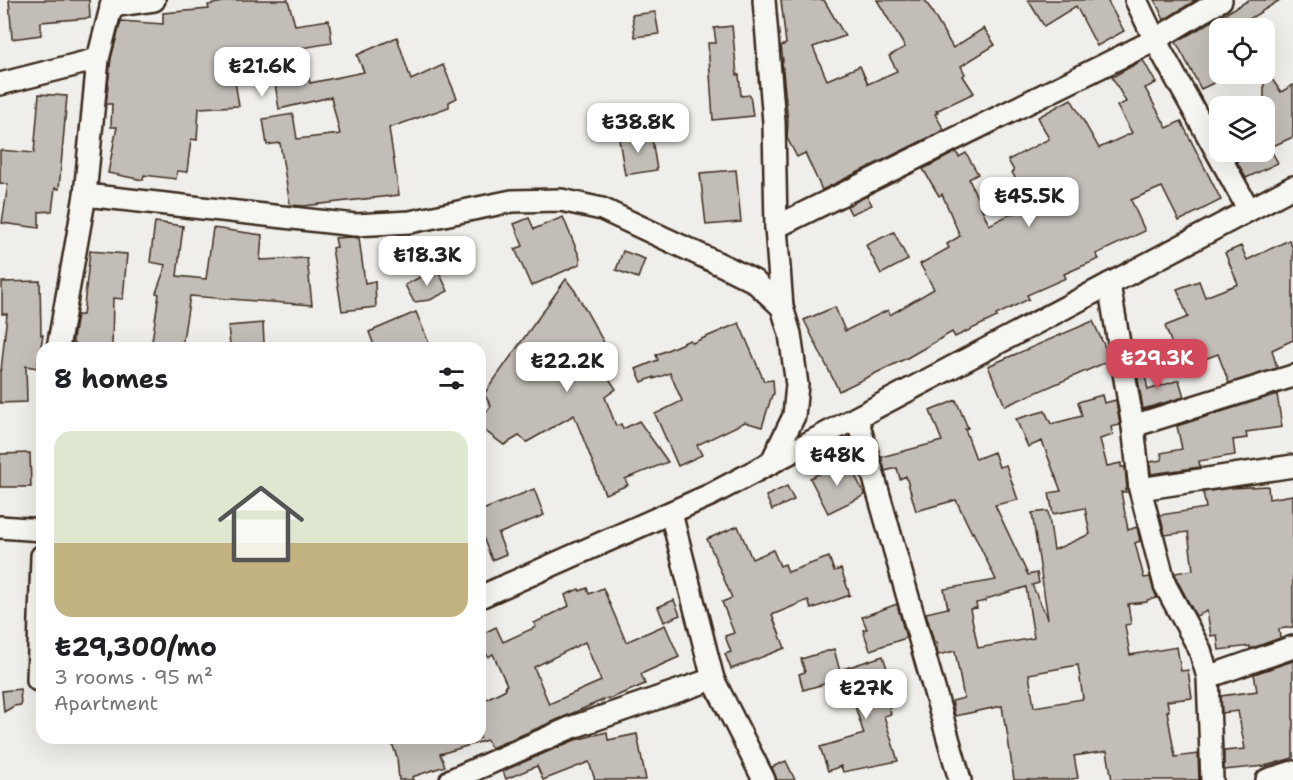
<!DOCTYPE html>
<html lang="en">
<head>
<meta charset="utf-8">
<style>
  :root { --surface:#fff; --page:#f6f6f6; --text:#202124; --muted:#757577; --accent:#d1495b }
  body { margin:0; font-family:"Shantell Sans",sans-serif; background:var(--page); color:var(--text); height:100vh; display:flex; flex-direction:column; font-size:22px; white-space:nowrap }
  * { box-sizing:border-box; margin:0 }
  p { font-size:20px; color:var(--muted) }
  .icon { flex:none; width:33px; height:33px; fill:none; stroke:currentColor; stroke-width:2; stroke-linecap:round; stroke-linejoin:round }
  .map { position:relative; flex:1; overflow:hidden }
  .sheet { position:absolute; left:36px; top:342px; width:450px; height:402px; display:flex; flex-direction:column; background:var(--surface); border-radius:18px; box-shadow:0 6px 24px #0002 }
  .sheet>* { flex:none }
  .controls { position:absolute; left:1209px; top:18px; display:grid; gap:12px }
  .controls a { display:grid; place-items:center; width:66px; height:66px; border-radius:12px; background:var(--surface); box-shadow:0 6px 24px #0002; font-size:30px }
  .price { position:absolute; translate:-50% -51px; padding:0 14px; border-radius:12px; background:#fff; color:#222; font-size:20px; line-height:39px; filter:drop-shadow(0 2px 3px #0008) }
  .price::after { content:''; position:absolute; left:50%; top:36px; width:18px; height:14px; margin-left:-9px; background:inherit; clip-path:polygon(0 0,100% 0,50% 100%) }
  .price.on { background:var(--accent); color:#fff }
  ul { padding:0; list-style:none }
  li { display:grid; align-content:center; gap:12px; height:318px; padding:0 18px }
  li span { display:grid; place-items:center; height:186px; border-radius:18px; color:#555 }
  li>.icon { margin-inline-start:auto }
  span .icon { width:108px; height:108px; fill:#fffc; stroke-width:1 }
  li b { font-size:26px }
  h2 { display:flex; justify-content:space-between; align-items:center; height:72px; padding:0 18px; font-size:26px }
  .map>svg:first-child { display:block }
  .building { fill:#c2bdb7; stroke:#3b2a1e; stroke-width:1.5; fill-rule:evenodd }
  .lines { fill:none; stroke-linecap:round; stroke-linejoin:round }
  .minor-casing { stroke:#3b2a1e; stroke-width:26 }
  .minor { stroke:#f6f6f2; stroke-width:21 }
</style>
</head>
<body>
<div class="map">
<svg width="1293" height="780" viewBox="0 0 1293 780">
  <rect width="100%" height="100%" fill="#efeeea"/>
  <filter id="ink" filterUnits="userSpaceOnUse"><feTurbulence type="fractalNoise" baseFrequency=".0167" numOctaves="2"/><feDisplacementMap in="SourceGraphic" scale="12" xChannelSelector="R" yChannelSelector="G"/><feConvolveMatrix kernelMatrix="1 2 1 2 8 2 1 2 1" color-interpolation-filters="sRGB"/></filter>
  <g filter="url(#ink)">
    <g class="building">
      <polygon points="9,0 89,0 90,18 41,22 41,35 12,39"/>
      <polygon points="233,0 288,0 295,25 329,20 332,43 301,48 310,83 364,72 357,55 397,37 411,80 443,65 457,98 449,102 449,107 389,128 399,195 304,206 290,205 280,143 267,145 263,119 293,114 297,139 340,134 331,97 279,109 272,64 267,66 266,63 233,69 239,106 199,108 197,140 191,139 187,172 177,171 176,179 144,175 143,180 108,173 117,127 111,127 112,104 106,104 111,58 121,21 163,24 163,13 209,9 208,5"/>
      <polygon points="781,0 824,0 845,36 813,47 827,80 860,66 868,84 897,71 889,56 905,47 877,0 925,0 953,48 984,28 995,45 961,66 965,74 963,76 974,93 936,111 938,113 935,114 944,130 822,190 805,153 797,157 787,138 788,122 782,61 783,61 781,46 786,44"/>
      <polygon points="1028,0 1107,0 1124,31 1097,46 1076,6 1044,26"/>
      <polygon points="1155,0 1196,0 1164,20"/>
      <polygon points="1249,0 1280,0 1235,28 1220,28 1220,80 1201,89 1176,42"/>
      <polygon points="655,12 659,34 635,37 632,15"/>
      <polygon points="732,26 737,75 739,75 741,96 750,95 753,116 713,120 708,43 716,43 714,28"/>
      <polygon points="1143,60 1156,83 1145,88 1167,128 1181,121 1221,200 1179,221 1162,187 1131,200 1145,231 1096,254 1099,259 1064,274 1066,278 1027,295 1029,299 996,315 997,317 955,337 952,332 907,358 839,391 804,320 835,307 845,331 888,310 890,315 934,289 920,264 949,248 947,244 960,236 942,194 939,196 923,169 956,152 959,157 966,153 978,174 969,179 989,225 1029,205 1012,172 1014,171 1008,160 1049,139 1038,117 1071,99 1099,148 1132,133 1117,106 1126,102 1112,77"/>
      <polygon points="1264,68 1281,92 1293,85 1293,137 1264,150"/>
      <polygon points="39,94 67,96 59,189 55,188 52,211 39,212 39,228 2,223 8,184 0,183 0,150 34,153"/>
      <polygon points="651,133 657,170 625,175 619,139"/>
      <polygon points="1232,152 1272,152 1278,163 1246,178"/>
      <polygon points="736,170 741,222 706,225 700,173"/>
      <polygon points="867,196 872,205 851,214 847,206"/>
      <polygon points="563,217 580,258 580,264 531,286 515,249 523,246 514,224 529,218 534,229"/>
      <polygon points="155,222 183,226 177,276 206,279 213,228 262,235 260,260 307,258 312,305 190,296 182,346 152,341 159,294 156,293 166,265 150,262"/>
      <polygon points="894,232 908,260 881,274 866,245"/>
      <polygon points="350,237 359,238 365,283 375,281 376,307 342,311 332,248 337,247 335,238"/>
      <polygon points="1289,240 1293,249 1293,340 1272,350 1277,368 1229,383 1218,354 1181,368 1165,326 1188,317 1177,289 1199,281 1205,297 1238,284 1225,253 1241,246 1247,260"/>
      <polygon points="90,251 127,254 123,299 113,298 112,348 77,348 76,344 73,344 73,339 77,315 83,315"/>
      <polygon points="623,251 645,259 638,278 616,270"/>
      <polygon points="437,268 448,291 430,300 414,302 405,285"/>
      <polygon points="566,279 575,291 612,357 599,364 616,389 605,397 616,426 621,424 623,429 639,421 668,462 625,479 628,485 605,494 574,415 527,442 519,436 504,445 480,427 480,421 491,406 484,394"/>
      <polygon points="40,281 41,335 43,335 37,368 26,366 27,402 0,403 0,371 1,371 7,314 2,314 2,282"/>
      <polygon points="416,312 431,348 375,348 369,332"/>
      <polygon points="1093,321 1108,354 1109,361 1005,406 988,366"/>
      <polygon points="263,323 264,343 230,345 228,326"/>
      <polygon points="739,323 764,381 773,380 774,394 772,395 762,427 745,422 697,445 702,455 678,466 655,414 682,401 670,373 654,379 654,377 642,382 636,369 658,360 656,355 690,340 692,343"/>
      <polygon points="1142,361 1148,390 1179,380 1184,397 1143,409 1135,362"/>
      <polygon points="1277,394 1282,427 1246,432 1247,438 1233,440 1235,455 1199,461 1200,467 1151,474 1150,462 1162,460 1161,453 1182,449 1177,426"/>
      <path d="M1102,395L1104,403L1116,400L1120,425L1111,427L1113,435L1100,439L1107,466L1121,463V467H1125L1127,489H1125L1126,492H1121L1128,530L1137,527L1140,541L1135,543L1144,578L1150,577L1153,588L1157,598L1147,600V602L1128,604L1131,624L1125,625L1130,655L1177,647L1181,671L1188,670L1192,698L1167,701L1169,711H1167L1175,757L1198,754L1199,780H1112L1107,751L1074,756L1078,778L1068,780H1014L1006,725H1005L1002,706L955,716L952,701L964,698L955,651L938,655L936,642H934L926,613L948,608L944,589L996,580L973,532L972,533L956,500L916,511L906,476L900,479L897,468L885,471L881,457L942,441L930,411L956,400L968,428L965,429L976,459L994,452L999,467L1006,465L1018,500L995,505L1028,575L1037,573L1039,583L1032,585L1048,619L1032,513L1048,511L1054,550L1090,534L1085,508L1053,514L1049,493L1061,491L1042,441L1028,447L1016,419L1045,411L1051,424L1082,416L1078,402ZM1026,587L1034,638L978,648L970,609L977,608L976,603L986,601V599ZM1078,665L1083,699L1034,707L1029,674Z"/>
      <polygon points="30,453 31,487 0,487 0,454"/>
      <polygon points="847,460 865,495 828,513 810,478"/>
      <polygon points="787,486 794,500 772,510 766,496"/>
      <polygon points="1268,486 1269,499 1293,495 1293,627 1279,629 1280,638 1250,649 1250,646 1219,650 1217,635 1211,636 1207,611 1196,616 1177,580 1175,573 1193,570 1188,532 1165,535 1160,515 1206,508 1203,492 1231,488"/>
      <polygon points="534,489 544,515 498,534 506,554 492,560 480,530 480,511"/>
      <polygon points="738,526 752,559 773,550 780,566 785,564 788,572 829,557 834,571 841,569 850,595 811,609 808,600 772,615 785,648 731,669 725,654 731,652 725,636 734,633 722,602 732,598 707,539"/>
      <path d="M587,588L589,594L603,588L626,642L665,625L679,657L641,674L645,684L609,699L608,698L491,748L487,740L440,754L445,766L412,777L413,780H399L397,757L390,738H480V702L506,689L505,686L507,685L493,654L488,657L480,641V635L496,627L503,642L536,627L534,623L569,606L565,595L579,589L580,591ZM585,642L601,681L549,704L534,667Z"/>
      <polygon points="674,600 680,615 664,622 658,607"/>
      <polygon points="897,604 906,638 870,650 863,630 867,629 862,617"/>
      <polygon points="834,649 842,679 803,690 799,674 805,672 801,659"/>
      <polygon points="883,656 897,700 888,703 891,714 884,716 898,761 843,772 841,766 828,771 820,747 864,734 843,669"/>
      <polygon points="1293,661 1293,758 1265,766 1224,770 1224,751 1245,749 1238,711 1222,713 1221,696 1257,691 1254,674"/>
      <polygon points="20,689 21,705 14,706 4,712 2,691"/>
      <polygon points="607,732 608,740 637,734 646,780 595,780 589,762 543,780 537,766 506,779 503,771 575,740"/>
      <polygon points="786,761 795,780 777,780 772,767"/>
    </g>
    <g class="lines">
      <g class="minor-casing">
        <g id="minor">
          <polyline points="764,0 774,122 776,227 782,307 790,334 797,385 794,416 771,463"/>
          <polyline points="1136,0 1155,40 1249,210"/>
          <polyline points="111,6 154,0"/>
          <polyline points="0,84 98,59"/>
          <polyline points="85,195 355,225 410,222 512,201 561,200 602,209 726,267 754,281 782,307"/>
          <polyline points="776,227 1155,40 1221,0"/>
          <polyline points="1109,284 1133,426 1140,489 1165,585 1200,650 1208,677 1212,780"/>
          <polyline points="58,348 85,195 98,59 113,0"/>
          <polyline points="857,418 960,780"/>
          <polyline points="1133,426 1293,376"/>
          <polyline points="1140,489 1293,466"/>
          <polyline points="671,513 713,679 764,780"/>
          <polyline points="0,527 42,530"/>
          <polyline points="480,597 710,495 1293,187"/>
          <polyline points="1208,677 1293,647"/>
          <polyline points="38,680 42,556"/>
          <polyline points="451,780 570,728 713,679"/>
          <polyline points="1267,780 1293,772"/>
        </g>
      </g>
      <use href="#minor" class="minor"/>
    </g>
  </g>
</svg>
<div class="controls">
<a><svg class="icon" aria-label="locate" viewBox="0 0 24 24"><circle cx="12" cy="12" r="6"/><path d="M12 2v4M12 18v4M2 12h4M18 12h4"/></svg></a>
<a><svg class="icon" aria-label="layers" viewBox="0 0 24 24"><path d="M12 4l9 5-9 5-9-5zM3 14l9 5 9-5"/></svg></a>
</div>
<b class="price" style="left:262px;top:98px">₺21.6K</b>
<b class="price" style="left:638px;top:154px">₺38.8K</b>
<b class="price" style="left:1029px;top:228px">₺45.5K</b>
<b class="price" style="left:427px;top:287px">₺18.3K</b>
<b class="price on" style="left:1157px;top:390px">₺29.3K</b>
<b class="price" style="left:567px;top:393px">₺22.2K</b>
<b class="price" style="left:837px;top:487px">₺48K</b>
<b class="price" style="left:866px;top:720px">₺27K</b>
<section class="sheet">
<h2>8 homes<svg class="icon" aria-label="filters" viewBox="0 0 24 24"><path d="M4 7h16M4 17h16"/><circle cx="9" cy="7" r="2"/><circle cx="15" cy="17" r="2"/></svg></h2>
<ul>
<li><span style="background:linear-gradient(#dfe7d0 60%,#c2b280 0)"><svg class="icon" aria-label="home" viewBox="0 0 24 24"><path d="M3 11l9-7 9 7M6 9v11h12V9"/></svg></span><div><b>₺29,300/mo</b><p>3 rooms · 95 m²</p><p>Apartment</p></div></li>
</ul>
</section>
</div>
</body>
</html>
